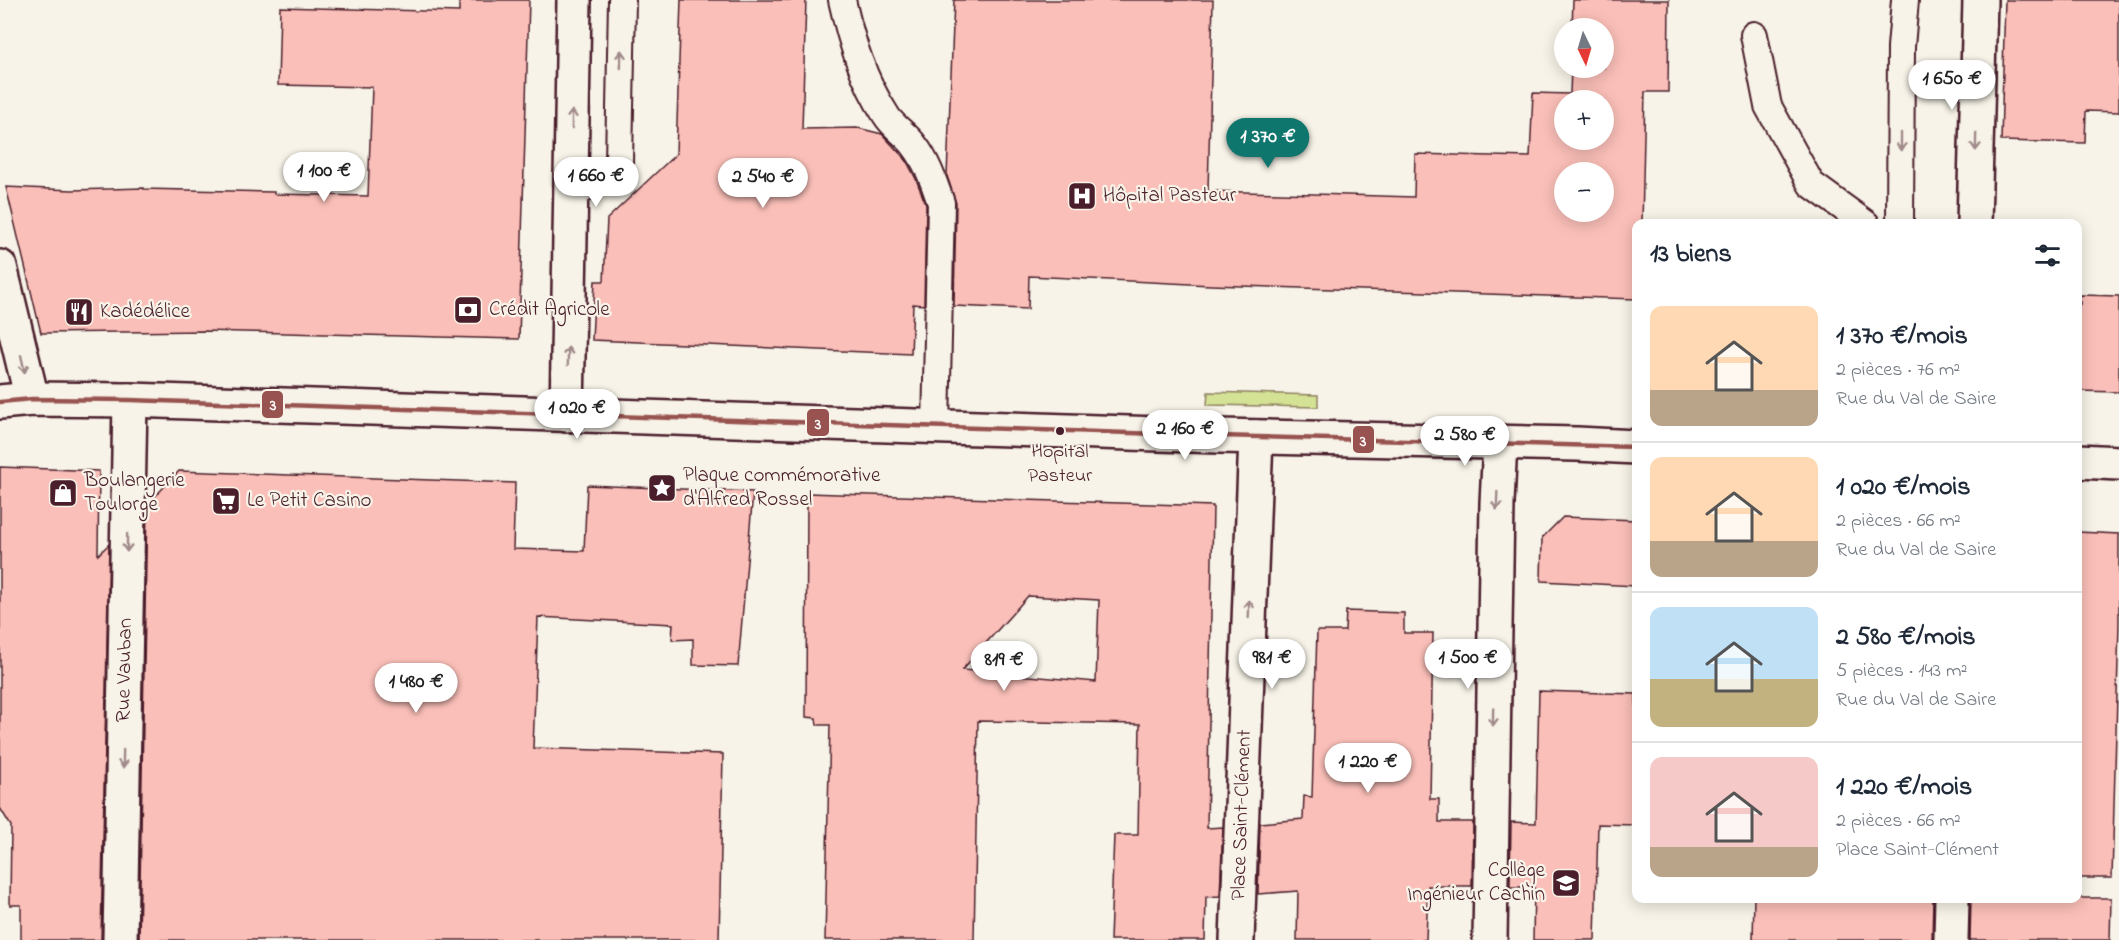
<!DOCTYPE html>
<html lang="fr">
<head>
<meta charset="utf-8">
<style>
  :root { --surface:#fff; --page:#f6f6f7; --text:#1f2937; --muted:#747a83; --line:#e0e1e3; --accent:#0f766e }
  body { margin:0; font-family:"Indie Flower",sans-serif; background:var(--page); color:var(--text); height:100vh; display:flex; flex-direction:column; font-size:22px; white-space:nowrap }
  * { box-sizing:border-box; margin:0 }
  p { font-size:20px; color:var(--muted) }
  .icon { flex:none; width:33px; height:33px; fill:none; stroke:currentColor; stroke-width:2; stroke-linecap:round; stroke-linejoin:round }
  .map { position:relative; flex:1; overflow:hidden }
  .side { position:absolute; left:1632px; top:219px; width:450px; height:684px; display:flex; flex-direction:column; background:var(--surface); border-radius:12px; box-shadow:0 3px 15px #0003 }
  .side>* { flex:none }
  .needle { width:39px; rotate:175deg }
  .fabs { position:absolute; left:1554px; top:18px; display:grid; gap:12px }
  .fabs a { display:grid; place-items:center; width:60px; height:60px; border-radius:50%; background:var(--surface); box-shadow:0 3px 15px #0003; font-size:30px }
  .price { position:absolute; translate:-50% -51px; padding:0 14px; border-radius:21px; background:#fff; color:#222; font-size:20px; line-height:39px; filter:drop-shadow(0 2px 3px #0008) }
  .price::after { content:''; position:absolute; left:50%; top:36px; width:18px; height:14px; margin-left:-9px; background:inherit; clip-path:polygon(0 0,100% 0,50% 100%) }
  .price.selected { background:var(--accent); color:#fff }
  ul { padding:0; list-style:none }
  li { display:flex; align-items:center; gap:18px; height:150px; padding:0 18px }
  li+li { border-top:2px solid var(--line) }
  li span { display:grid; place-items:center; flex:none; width:168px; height:120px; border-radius:12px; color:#555 }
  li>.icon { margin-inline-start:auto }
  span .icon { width:72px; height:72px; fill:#fffc; stroke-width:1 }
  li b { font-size:26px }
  h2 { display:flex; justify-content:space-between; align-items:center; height:72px; padding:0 18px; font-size:26px }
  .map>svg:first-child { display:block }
  .green { fill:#d4e295; stroke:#8f8060; stroke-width:1.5 }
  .building { fill:#fabfb8; stroke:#4a1f2b; stroke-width:1.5; fill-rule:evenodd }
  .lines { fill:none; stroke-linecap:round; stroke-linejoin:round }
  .lane-casing { stroke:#4a1f2b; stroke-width:30 }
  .street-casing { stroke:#4a1f2b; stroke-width:38 }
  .secondary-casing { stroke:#4a1f2b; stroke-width:38 }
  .lane { stroke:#f7f3e8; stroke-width:26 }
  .street { stroke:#f7f3e8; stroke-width:33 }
  .secondary { stroke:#f7f3e8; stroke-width:33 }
  .bus-1-casing { stroke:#f7f3e8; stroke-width:9 }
  .bus-1 { stroke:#985350; stroke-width:4.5 }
  .oneway { stroke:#a0898a }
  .bus-dot { fill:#4a1f2b; stroke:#f7f3e8; stroke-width:2 }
  .labels { text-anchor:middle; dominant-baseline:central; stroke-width:4.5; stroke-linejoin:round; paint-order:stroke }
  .bus-label { font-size:20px; fill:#4a1f2b; stroke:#f7f3e8 }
  .poi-label { font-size:21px; fill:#4a1f2b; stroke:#f7f3e8; text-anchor:start }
  .street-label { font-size:21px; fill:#4a1f2b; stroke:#f7f3e8 }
  .line-badge { stroke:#f7f3e8; stroke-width:2 }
  .badge-label { font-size:16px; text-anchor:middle; font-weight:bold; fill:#fff }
</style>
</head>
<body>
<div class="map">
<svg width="2119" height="940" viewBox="0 0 2119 940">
  <rect width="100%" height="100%" fill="#f7f3e8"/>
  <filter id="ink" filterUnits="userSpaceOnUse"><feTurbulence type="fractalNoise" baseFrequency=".0167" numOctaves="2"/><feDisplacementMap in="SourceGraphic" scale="12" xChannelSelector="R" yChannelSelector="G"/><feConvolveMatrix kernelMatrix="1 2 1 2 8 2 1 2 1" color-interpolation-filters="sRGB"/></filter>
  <g filter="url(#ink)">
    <polygon class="green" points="1208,392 1318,395 1318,407 1207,405"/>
    <g class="building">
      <polygon points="459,0 529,0 519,339 204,331 41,333 6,187 72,190 144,188 144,189 274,192 274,194 368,196 372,87 278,85 280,7 459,12"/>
      <polygon points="681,0 806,0 802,129 858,128 882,134 906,160 916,179 926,205 924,305 913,304 911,354 592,340 595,281 604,281 607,219 676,154"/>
      <path d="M954,0H1213L1208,191L1414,197L1415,154L1530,157L1533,93L1570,94L1571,68H1604V28H1572L1573,0H1669L1668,92H1645L1642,224H1636V299L1211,285L1029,276L1028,309L954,306L956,203L947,176ZM1564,100H1604V140H1564ZM1564,172H1604V212H1564Z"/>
      <polygon points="2005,0 2119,0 2119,112 2086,111 2085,143 2001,141"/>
      <polygon points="2080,295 2119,296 2119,392 2078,391 2078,303 2080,304"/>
      <polygon points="0,467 99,471 98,555 109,544 101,940 21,940 21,905 10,905 11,826 0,808"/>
      <polygon points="179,471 515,483 513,549 584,551 587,485 753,492 738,666 693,665 693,639 672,640 673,624 538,617 533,748 723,754 719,940 139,940 147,505"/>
      <path d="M807,493L1213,506L1207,828L1223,827L1220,896L1206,897L1205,940H1110L1114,835H1138L1140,724L978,721L974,940H825L830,725H817L816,718L806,717ZM1028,596L1099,600L1096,682L962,670Z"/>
      <polygon points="1563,517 1636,520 1636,586 1541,581 1542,538"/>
      <polygon points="2078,532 2119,534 2119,623 2112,878 2078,878"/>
      <polygon points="1346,611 1404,613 1404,633 1433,633 1430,799 1439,799 1439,822 1473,822 1472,886 1428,886 1426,940 1297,940 1298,891 1258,894 1260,823 1303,819 1304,796 1312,797 1317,631 1345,631"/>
      <polygon points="1539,691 1636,694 1636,825 1598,824 1595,940 1533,940 1534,887 1510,887 1511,822 1536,823"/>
      <polygon points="1754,898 1933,898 1932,940 1753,940"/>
      <polygon points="1971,898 2111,898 2110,940 1970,940"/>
    </g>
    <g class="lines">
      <g class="lane-casing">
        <g id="lane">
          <path d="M842,0C851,40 863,80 886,115C893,127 906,134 914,145C928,163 934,183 941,203L936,427"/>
          <polyline points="1754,35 1768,106 1811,184 1866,224"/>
          <polyline points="571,198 619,163 622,0"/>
          <polyline points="1900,224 1901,47 1905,0"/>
        </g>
      </g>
      <g class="street-casing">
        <g id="street">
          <polyline points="1974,224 1980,0"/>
          <polyline points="0,267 32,399"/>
          <polyline points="567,415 574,0"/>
          <polyline points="120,940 130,400"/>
          <polyline points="1237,940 1256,437"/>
          <polyline points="1490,940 1497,503 1500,442"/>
          <polyline points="1951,940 1952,898"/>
        </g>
      </g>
      <g class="secondary-casing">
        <g id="secondary">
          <polyline points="0,402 32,399 130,400 1219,436 1577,444 1636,447"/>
          <polyline points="2078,461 2119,463"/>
        </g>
      </g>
      <use href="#lane" class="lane"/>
      <use href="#street" class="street"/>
      <use href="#secondary" class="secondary"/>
      <g class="bus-1-casing">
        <polyline id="bus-1" points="0,402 32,399 130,400 1219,436 1636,447"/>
      </g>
      <use href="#bus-1" class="bus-1"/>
    </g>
    <defs><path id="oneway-shaft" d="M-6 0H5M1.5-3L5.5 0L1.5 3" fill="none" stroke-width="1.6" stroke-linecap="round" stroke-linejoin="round" transform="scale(1.5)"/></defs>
    <g class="oneway">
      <use href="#oneway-shaft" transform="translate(621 59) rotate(-89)"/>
      <use href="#oneway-shaft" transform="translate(572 119) rotate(-89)"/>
      <use href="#oneway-shaft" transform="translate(1901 142) rotate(90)"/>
      <use href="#oneway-shaft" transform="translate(1976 142) rotate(91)"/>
      <use href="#oneway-shaft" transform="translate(568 356) rotate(-89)"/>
      <use href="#oneway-shaft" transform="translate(23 364) rotate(77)"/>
      <use href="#oneway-shaft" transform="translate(1497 501) rotate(92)"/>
      <use href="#oneway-shaft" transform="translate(127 543) rotate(91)"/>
      <use href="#oneway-shaft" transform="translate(1249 609) rotate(-88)"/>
      <use href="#oneway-shaft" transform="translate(1493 717) rotate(91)"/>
      <use href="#oneway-shaft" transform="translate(123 759) rotate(91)"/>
    </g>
  </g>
  <defs>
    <g id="hospital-square" transform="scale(1.5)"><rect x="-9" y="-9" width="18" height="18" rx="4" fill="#4a1f2b" stroke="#f7f3e8"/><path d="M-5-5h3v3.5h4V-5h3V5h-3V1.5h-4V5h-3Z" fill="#fff"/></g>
    <g id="bank-square" transform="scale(1.5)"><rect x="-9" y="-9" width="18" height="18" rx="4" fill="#4a1f2b" stroke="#f7f3e8"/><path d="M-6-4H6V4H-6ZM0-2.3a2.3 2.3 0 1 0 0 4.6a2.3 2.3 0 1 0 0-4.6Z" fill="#fff"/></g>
    <g id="restaurant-square" transform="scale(1.5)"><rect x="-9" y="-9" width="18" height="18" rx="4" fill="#4a1f2b" stroke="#f7f3e8"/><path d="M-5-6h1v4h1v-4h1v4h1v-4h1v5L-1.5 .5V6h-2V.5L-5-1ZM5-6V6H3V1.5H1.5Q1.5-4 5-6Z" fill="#fff"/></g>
    <g id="sight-square" transform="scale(1.5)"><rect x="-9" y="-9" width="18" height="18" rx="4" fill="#4a1f2b" stroke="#f7f3e8"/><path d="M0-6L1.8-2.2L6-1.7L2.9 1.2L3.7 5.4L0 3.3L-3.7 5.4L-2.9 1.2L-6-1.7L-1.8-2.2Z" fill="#fff"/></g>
    <g id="shop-square" transform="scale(1.5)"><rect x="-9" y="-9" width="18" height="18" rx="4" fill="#4a1f2b" stroke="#f7f3e8"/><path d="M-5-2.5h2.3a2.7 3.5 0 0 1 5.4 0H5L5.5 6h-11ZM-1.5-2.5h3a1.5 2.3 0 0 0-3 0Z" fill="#fff"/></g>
    <g id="supermarket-square" transform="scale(1.5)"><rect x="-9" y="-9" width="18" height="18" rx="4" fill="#4a1f2b" stroke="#f7f3e8"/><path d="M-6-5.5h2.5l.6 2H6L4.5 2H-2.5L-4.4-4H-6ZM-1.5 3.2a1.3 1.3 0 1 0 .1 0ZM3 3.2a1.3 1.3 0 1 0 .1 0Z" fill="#fff"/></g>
    <g id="school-square" transform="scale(1.5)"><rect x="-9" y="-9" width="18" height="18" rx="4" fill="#4a1f2b" stroke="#f7f3e8"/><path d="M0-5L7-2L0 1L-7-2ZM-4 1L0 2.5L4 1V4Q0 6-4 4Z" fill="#fff"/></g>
  </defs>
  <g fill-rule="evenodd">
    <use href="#hospital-square" x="1082" y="196"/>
    <use href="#bank-square" x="468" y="310"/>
    <use href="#restaurant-square" x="79" y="312"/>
    <use href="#sight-square" x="662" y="488"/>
    <use href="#shop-square" x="63" y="493"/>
    <use href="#supermarket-square" x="226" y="501"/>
    <use href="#school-square" x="1566" y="883"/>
  </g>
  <circle class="bus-dot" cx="1060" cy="431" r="5"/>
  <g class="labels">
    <g class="bus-label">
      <text x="1060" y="452">Hopital<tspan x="1060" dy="24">Pasteur</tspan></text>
    </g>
    <g class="poi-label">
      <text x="1103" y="196">Hôpital Pasteur</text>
      <text x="489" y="310">Crédit Agricole</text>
      <text x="100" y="312">Kadédélice</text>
      <text x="683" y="476">Plaque commémorative<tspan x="683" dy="24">d'Alfred Rossel</tspan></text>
      <text x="84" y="481">Boulangerie<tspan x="84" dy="24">Toulorge</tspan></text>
      <text x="247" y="501">Le Petit Casino</text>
      <text x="1545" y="871" text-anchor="end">Collège<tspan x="1545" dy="24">Ingénieur Cachin</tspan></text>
    </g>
    <g class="street-label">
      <text transform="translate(125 670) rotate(-89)">Rue Vauban</text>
      <text transform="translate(1242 815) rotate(-88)">Place Saint-Clément</text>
    </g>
  </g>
  <g class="line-badge">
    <rect x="261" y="390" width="23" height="29" rx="6" fill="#985350"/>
    <rect x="806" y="408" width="24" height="29" rx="6" fill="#985350"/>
    <rect x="1352" y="425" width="23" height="29" rx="6" fill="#985350"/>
  </g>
  <g class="badge-label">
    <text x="273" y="410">3</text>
    <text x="818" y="429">3</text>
    <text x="1363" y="446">3</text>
  </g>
</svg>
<div class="fabs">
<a><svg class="needle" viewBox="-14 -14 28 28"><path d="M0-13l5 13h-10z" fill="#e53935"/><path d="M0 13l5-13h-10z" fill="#747a83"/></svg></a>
<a>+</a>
<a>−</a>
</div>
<b class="price" style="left:1952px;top:111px">1 650 €</b>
<b class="price selected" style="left:1268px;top:169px">1 370 €</b>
<b class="price" style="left:324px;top:203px">1 100 €</b>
<b class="price" style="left:596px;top:208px">1 660 €</b>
<b class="price" style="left:763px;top:209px">2 540 €</b>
<b class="price" style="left:577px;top:440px">1 020 €</b>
<b class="price" style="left:1185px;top:461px">2 160 €</b>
<b class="price" style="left:1465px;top:467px">2 580 €</b>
<b class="price" style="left:1272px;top:690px">981 €</b>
<b class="price" style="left:1468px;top:690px">1 500 €</b>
<b class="price" style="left:1004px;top:692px">819 €</b>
<b class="price" style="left:416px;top:714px">1 480 €</b>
<b class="price" style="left:1368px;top:794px">1 220 €</b>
<section class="side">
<h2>13 biens<svg class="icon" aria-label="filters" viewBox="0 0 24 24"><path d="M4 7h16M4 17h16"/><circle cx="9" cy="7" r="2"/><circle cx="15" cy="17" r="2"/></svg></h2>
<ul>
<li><span style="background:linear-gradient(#ffd9b3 70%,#b9a48a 0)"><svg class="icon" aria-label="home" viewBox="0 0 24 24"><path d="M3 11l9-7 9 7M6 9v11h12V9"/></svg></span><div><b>1 370 €/mois</b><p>2 pièces · 76 m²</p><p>Rue du Val de Saire</p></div></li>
<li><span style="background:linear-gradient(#ffd9b3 70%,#b9a48a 0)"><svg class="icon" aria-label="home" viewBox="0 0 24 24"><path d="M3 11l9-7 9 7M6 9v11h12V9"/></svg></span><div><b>1 020 €/mois</b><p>2 pièces · 66 m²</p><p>Rue du Val de Saire</p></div></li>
<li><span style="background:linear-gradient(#bfe0f5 60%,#c2b280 0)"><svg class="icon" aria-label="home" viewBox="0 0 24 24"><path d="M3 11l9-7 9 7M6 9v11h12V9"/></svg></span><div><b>2 580 €/mois</b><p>5 pièces · 143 m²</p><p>Rue du Val de Saire</p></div></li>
<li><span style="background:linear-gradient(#f6c9c9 75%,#b9a48a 0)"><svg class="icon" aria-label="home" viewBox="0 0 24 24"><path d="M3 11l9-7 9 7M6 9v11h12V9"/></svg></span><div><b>1 220 €/mois</b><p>2 pièces · 66 m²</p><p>Place Saint-Clément</p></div></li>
</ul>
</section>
</div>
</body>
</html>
